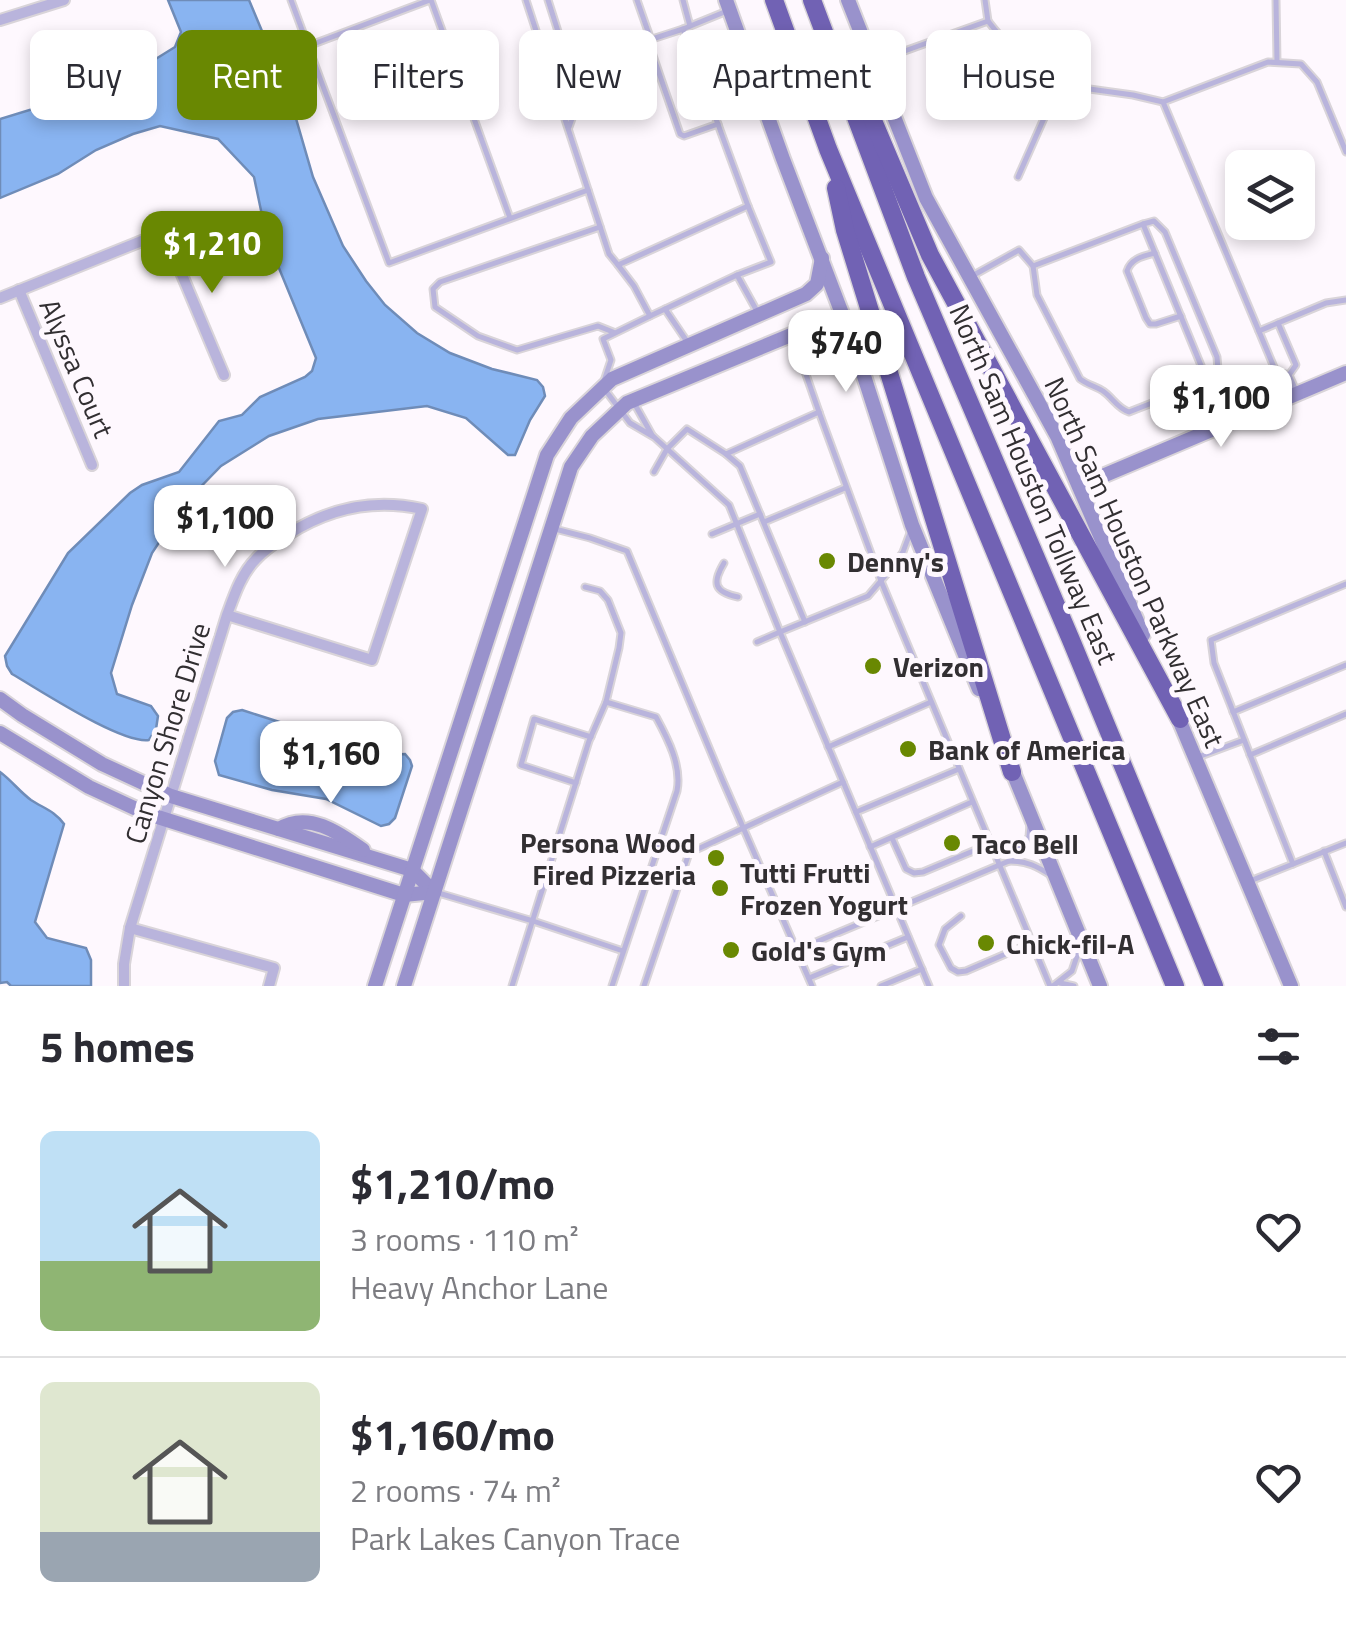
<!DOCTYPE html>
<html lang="en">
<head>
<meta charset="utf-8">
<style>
  :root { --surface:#fff; --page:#f2f2f3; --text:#2b2b33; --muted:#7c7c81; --line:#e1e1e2; --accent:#698802 }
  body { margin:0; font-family:"Titillium Web",sans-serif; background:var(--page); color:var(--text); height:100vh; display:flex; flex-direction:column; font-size:38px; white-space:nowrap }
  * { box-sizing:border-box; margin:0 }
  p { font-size:32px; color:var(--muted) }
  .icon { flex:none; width:55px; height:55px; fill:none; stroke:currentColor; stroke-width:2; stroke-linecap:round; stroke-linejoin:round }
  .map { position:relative; height:986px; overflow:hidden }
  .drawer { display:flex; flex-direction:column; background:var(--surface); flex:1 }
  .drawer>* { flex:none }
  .hud { position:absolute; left:30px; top:30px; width:1288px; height:90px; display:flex; gap:20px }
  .controls { position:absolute; left:1225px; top:150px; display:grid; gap:20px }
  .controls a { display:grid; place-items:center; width:90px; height:90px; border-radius:15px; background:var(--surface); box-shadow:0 5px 15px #0003; font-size:50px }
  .price { position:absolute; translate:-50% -85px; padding:0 22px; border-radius:20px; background:#fff; color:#222; font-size:32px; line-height:65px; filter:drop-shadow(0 2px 5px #0008) }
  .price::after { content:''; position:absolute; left:50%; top:60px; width:30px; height:22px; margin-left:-15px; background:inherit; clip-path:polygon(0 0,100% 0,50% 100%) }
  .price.current { background:var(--accent); color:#fff }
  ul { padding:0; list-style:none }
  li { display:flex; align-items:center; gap:30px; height:250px; padding:0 40px }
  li+li { border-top:2px solid var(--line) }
  li span { display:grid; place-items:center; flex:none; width:280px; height:200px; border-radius:15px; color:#555 }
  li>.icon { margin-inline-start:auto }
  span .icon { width:120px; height:120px; fill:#fffc; stroke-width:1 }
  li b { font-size:42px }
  h2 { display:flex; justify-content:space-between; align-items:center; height:120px; padding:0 40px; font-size:42px }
  .tag { padding:0 35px; border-radius:15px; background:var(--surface); box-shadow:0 5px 15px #0003; font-size:35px; line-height:90px }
  .tag.current { background:var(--accent); color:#fff }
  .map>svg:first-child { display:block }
  .water { fill:#89b4f1; stroke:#6f8cb8; stroke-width:2.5 }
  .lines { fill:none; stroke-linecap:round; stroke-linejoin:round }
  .lane-casing { stroke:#d9d4d9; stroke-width:9 }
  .street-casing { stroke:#d9d4d9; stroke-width:14 }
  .secondary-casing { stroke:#d9d4d9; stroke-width:18 }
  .highway-casing { stroke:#d9d4d9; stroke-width:21 }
  .lane { stroke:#b9b4dc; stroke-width:5 }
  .street { stroke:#b9b4dc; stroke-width:10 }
  .secondary { stroke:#9992cc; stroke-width:14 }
  .highway { stroke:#7162b4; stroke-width:18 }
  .poi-dot { fill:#698802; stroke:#fef8fe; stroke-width:4 }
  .labels { text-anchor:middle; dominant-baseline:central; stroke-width:10; stroke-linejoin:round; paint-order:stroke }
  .street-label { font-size:28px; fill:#322f32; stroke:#fef8fe }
  .poi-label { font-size:28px; font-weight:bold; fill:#322f32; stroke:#fef8fe; text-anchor:start }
</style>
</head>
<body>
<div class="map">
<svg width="1346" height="986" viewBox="0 0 1346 986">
  <rect width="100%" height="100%" fill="#fef8fe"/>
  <g class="water">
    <path d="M168,0H249L290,98L313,177L343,246L366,281L385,305L417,333L450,353L492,369L537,380L543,387L545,396L530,420L515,455H508L466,418L427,406L318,419L269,436L221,466L185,503L152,553L132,605L111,673L117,694L151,706L158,716L156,729L149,740C121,744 40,690 12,674L7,666L5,656L68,553L130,493L142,485L179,472L219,421L242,415L260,397L305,377L312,371L316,358L267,239L254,177L218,139L160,126L133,134L96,150L58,174L0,198V119L98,89L130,75L175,47L181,32Z"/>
    <polygon points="242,710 383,755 405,754 410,760 412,766 395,818 389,824 381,826 326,799 272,790 219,775 215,761 227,718 233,712"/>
    <path d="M0,772C11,780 20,792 31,800C43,808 55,811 64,824L35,922L47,938L86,948L91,960V986H11L7,982L0,983Z"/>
  </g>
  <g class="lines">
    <g class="lane-casing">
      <g id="lane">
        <polyline points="291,0 308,46"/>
        <polyline points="430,0 308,46 389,263 588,190"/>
        <polyline points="431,0 510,218"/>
        <polyline points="526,0 609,254 618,265 748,206 683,29 727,11"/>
        <polyline points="548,0 569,66 683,29"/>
        <polyline points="637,0 651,40"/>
        <polyline points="683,0 690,26"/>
        <polyline points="985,0 988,21"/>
        <polyline points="1276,0 1277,62"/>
        <polyline points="648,41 680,134 684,136 718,124"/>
        <path d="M874,62L988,21C1010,50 1034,71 1068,86L1133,95L1163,102L1268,62L1301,64L1317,82L1346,152"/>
        <polyline points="1163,102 1276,372 1289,375"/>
        <polyline points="569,127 586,79 652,54"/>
        <polyline points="1018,177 1060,82"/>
        <polyline points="600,227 440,282 433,289 435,307 478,336 517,350 598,326 613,332"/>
        <path d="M1155,253C1144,256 1131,258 1127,271L1146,318L1150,324H1156L1181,316"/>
        <path d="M1033,266L1037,295L1080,379C1088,385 1095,386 1103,391C1113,398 1117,408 1129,412L1208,381L1218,370L1217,357L1165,232L1154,221L1143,224"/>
        <polyline points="737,275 771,262 748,206"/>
        <polyline points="972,276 1019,250 1033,266 1143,224 1225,424"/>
        <polyline points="665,309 737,275 758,313"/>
        <polyline points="650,316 665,309 688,343"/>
        <polyline points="1278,323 1296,365 1289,375 1297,393"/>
        <polyline points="1259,331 1326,303 1346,300"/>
        <polyline points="604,381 611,360 603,339 650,316 634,286 618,265"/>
        <polyline points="606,391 630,423 654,437 729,505 780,632 868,596 891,569"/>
        <polyline points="633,401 652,435"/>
        <polyline points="819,412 881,581 1050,986"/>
        <polyline points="726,454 740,466 805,622"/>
        <polyline points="654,472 667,449 687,429 726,454 819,412 793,337"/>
        <polyline points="764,522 845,488"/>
        <polyline points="555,529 590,538 627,551 722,779 812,986"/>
        <polyline points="910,533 903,552 891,569 909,567 928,571"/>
        <polyline points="712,534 760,514"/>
        <path d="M724,563C712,583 714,592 738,597"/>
        <polyline points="757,642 780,632 929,986"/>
        <path d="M606,702L656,717C668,739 682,766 677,791L612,986"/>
        <polyline points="1233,712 1346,665"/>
        <polyline points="828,747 931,702"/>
        <polyline points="1250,755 1346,714"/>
        <polyline points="1198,757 1244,740"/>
        <polyline points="576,783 521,765 534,719 591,737"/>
        <polyline points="856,812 959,769"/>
        <polyline points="892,838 906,869 914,873 923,872 990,844"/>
        <polyline points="870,847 972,802"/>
        <polyline points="1324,851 1346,907"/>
        <path d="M1009,861C1027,861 1037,866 1052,876"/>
        <polyline points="1293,864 1214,663 1211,640 1346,584"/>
        <polyline points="1250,881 1346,843"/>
        <polyline points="435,892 533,921 623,951"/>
        <polyline points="961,916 945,929 939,945 951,968 958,972 966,971 1031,943"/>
        <polyline points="797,950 1009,861 1029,837 1030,824"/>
        <polyline points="809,978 908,937"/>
        <polyline points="1060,983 1074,986"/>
        <polyline points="512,986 589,741 606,702 619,648 621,633 608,600 600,591 585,587"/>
        <polyline points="644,986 689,853 843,782"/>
        <polyline points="881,986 922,969"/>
        <polyline points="1053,986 1072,971 1080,947"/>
      </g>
    </g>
    <g class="street-casing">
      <g id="street">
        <polyline points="0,20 64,0"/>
        <polyline points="19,290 92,465"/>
        <polyline points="0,298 164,232 224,375"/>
        <polyline points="130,928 274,968 269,986"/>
        <path d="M124,986V964L130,928L227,615C234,596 241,574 256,559C264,550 276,542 287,535C329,508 373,498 422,509L372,660L227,615"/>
      </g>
    </g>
    <g class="secondary-casing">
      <g id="secondary">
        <polyline points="726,0 783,159 854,345 912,525 979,689"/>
        <polyline points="848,0 926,198 1057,436 1143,635"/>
        <polyline points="1079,486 1346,373"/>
        <polyline points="0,699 22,715 102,764 171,796 412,870 434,892"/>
        <polyline points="1175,710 1291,986"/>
        <polyline points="0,733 89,787 145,813 404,895 434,892"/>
        <polyline points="1010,765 1100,986"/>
        <path d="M279,829C308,811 338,832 363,850"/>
        <polyline points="375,986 547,455 571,418 612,379 806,294 817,284 822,258"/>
        <polyline points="404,986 571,467 592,436 627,403 820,323 834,321 847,337"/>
      </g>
    </g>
    <g class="highway-casing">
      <g id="highway">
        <polyline points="774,0 828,149 1175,986"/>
        <polyline points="812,0 916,277 1071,640 1214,986"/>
        <polyline points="849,64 930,255 1180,719"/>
        <polyline points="836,188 845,230 1012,772"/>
      </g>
    </g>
    <use href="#lane" class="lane"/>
    <use href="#street" class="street"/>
    <use href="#secondary" class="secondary"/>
    <use href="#highway" class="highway"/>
  </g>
  <g class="poi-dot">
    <circle cx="827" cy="561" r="10"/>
    <circle cx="873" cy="666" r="10"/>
    <circle cx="908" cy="749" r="10"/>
    <circle cx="952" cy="843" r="10"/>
    <circle cx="716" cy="858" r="10"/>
    <circle cx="720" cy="888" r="10"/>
    <circle cx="986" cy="943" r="10"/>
    <circle cx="731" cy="950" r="10"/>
  </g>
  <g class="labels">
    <g class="street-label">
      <text transform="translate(77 368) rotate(67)">Alyssa Court</text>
      <text transform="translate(1034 484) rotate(67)">North Sam Houston Tollway East</text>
      <text transform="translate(1135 562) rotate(66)">North Sam Houston Parkway East</text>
      <text transform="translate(167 733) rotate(-73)">Canyon Shore Drive</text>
    </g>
    <g class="poi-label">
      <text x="847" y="561">Denny's</text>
      <text x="893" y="666">Verizon</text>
      <text x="928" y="749">Bank of America</text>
      <text x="696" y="842" text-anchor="end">Persona Wood<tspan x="696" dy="32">Fired Pizzeria</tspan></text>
      <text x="972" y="843">Taco Bell</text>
      <text x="740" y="872">Tutti Frutti<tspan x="740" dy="32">Frozen Yogurt</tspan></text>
      <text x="1006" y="943">Chick-fil-A</text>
      <text x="751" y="950">Gold's Gym</text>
    </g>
  </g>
</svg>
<div class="controls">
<a><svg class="icon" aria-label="layers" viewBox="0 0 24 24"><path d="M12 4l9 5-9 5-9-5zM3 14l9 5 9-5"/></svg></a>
</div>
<b class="price current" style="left:212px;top:296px">$1,210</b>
<b class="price" style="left:846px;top:395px">$740</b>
<b class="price" style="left:1221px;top:450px">$1,100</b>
<b class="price" style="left:225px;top:570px">$1,100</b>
<b class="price" style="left:331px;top:806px">$1,160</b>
<div class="hud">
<a class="tag">Buy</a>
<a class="tag current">Rent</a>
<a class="tag">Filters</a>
<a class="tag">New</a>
<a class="tag">Apartment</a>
<a class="tag">House</a>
</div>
</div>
<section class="drawer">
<h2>5 homes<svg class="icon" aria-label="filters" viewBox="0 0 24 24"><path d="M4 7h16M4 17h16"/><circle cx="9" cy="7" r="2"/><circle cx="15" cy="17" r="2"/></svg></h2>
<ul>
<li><span style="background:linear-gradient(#bfe0f5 65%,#8fb573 0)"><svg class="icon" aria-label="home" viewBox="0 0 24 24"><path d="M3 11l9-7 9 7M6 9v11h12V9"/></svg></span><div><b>$1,210/mo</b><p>3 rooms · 110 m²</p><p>Heavy Anchor Lane</p></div><svg class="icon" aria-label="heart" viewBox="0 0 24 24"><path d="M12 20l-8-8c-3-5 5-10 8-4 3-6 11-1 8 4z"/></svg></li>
<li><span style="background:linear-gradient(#dfe7d0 75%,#9aa5b1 0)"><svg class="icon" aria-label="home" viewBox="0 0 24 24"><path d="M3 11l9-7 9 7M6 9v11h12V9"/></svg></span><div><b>$1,160/mo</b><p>2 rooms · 74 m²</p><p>Park Lakes Canyon Trace</p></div><svg class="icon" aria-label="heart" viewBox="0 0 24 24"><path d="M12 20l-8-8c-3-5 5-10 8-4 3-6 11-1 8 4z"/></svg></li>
</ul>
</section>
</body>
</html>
